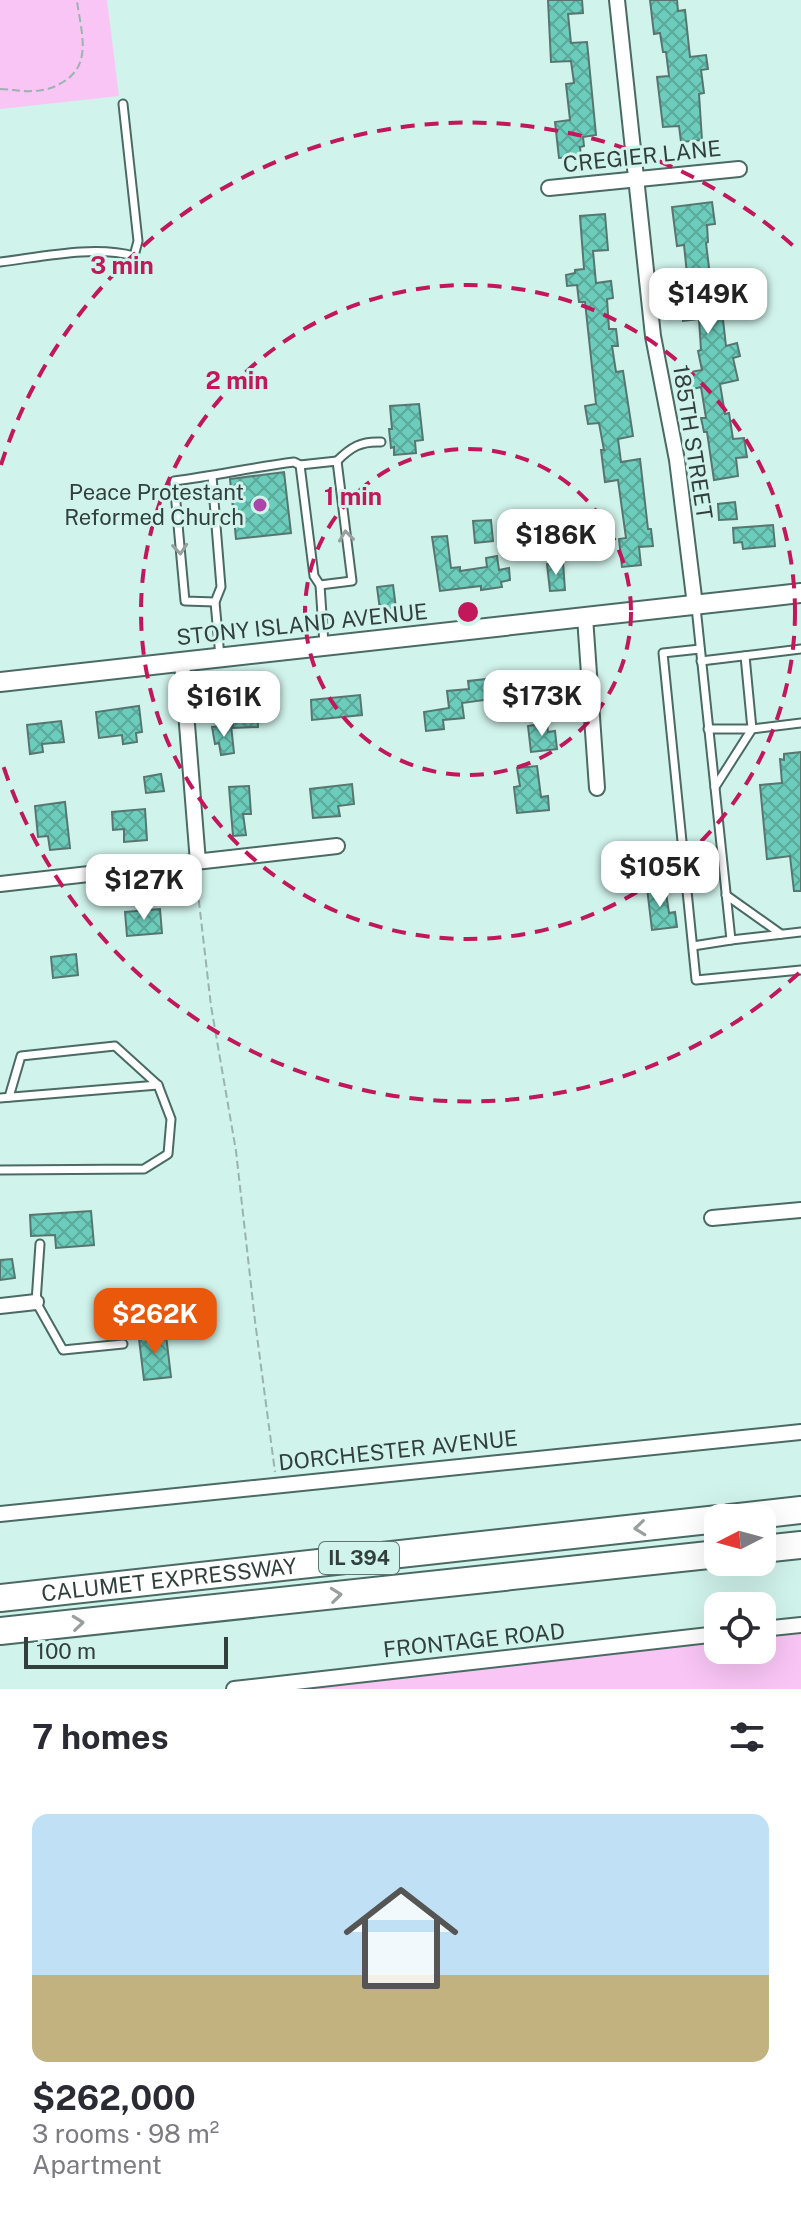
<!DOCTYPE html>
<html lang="en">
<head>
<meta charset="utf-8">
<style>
  :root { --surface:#fff; --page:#f7f7f7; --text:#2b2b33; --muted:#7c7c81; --accent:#ea580c }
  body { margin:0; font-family:"Public Sans",sans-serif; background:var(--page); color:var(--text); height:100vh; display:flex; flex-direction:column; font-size:30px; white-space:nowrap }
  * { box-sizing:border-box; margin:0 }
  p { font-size:26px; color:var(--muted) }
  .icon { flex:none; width:44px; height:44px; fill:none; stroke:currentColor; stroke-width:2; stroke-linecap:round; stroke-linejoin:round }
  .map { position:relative; height:1689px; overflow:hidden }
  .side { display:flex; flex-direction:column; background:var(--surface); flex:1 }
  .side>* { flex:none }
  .needle { width:52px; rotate:264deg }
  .fabs { position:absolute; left:704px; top:1504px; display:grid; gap:16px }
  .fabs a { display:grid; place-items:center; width:72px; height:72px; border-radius:16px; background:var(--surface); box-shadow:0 8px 32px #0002; font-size:40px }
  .scale { position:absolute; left:24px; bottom:20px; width:204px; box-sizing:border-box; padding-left:8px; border:4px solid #32403d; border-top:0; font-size:22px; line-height:28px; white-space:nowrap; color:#32403d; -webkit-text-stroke:6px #d0f3eb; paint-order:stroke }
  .price { position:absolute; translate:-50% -68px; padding:0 18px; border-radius:16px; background:#fff; color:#222; font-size:26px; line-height:52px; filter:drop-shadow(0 2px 4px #0008) }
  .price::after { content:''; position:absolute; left:50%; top:48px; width:24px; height:18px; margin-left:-12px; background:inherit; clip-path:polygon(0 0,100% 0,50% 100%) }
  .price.current { background:var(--accent); color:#fff }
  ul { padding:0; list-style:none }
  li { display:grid; align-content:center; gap:16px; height:424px; padding:0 32px }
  li span { display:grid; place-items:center; height:248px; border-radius:16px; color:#555 }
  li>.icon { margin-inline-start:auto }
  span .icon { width:144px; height:144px; fill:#fffc; stroke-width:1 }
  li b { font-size:34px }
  h2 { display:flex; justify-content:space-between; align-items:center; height:96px; padding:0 32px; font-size:34px }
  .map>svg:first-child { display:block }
  .park { fill:#f9c5f5 }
  .building { fill:url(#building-cross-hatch); stroke:#577670; stroke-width:2 }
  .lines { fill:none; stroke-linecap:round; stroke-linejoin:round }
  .service-casing { stroke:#4a6a63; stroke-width:11 }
  .minor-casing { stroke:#4a6a63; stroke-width:18 }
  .tertiary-casing { stroke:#4a6a63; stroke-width:22 }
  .motorway-casing { stroke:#4a6a63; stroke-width:30 }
  .path { stroke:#99b4ae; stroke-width:2; stroke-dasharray:8 4; stroke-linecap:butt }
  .service { stroke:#fff; stroke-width:7 }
  .minor { stroke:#fff; stroke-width:14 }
  .tertiary { stroke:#fff; stroke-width:18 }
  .motorway { stroke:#fff; stroke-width:26 }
  .oneway { stroke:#98a09e }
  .ring { fill:none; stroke:#c2185b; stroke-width:4; stroke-dasharray:14 10 }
  .poi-dot { fill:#ac45a9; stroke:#d0f3eb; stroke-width:3 }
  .labels { text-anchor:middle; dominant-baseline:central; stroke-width:6; stroke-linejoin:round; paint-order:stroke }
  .shield { fill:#d0f3eb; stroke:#617671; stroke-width:2 }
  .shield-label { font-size:20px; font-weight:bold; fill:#32403d }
  .street-label { font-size:22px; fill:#32403d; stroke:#d0f3eb }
  .poi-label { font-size:22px; fill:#32403d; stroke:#d0f3eb; text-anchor:end }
  .centre { fill:#c2185b; stroke:#d0f3eb; stroke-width:4 }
  .ring-label { font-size:24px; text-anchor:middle; font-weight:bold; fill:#c2185b; stroke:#d0f3eb; stroke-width:6; stroke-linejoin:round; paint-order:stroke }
</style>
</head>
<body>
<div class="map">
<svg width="801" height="1689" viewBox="0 0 801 1689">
  <defs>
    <pattern id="building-cross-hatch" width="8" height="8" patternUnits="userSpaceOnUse" patternTransform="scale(2)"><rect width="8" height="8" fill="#6dcdbc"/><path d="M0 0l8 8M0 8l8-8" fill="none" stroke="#5aa89a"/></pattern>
  </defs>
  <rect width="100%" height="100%" fill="#d0f3eb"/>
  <g class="park">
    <polygon points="0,0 107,0 119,96 0,109"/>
    <polygon points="801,1634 801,1689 289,1689 718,1643 718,1650 762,1650 762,1638"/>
  </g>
  <g class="building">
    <polygon points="548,0 582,0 583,13 568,14 571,43 587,42 596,135 583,137 584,146 580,147 581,156 559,158 555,122 570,120 566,84 574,83 571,61 551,62"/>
    <polygon points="650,0 677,0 678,11 685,10 690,57 706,55 708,69 701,70 704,93 699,94 702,140 681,142 679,126 663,127 657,77 669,76 666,52 663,52 660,33 654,34"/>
    <polygon points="712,202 715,224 707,225 708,242 706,243 713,300 728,299 730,311 722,311 726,346 737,343 740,356 733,358 738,380 720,384 725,414 729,413 733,439 744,438 747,457 736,458 738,476 714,480 707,432 704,432 701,418 706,418 701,387 693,389 690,372 702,370 698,351 701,350 699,319 683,321 677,275 687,274 684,245 677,246 672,207"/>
    <polygon points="605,214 608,250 593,251 596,283 611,281 613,298 607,299 609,329 616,329 618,346 612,346 616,372 623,371 633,436 618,439 621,462 640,459 648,529 651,529 653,546 639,547 641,565 622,567 619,539 626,538 618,480 605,482 601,450 604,450 599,423 588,424 585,406 596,404 585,302 579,302 577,285 567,286 566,275 575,273 575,270 584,269 580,216"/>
    <polygon points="419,404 423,440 415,441 416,453 394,455 394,447 391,448 389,429 392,429 390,406"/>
    <polygon points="284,472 291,533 236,539 230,479"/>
    <polygon points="735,502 737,519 719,520 718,504"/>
    <polygon points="491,520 493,541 475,543 473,521"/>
    <polygon points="773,525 775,546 743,549 742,542 734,543 733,528"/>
    <polygon points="447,536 451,568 460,567 460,571 487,567 486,558 497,556 499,570 509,568 510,580 501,582 502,587 481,590 481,586 440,591 432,537"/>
    <polygon points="563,562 565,590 550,591 547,564"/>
    <polygon points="393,585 396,608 380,610 377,587"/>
    <polygon points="496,678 499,698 462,703 464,718 443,720 444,729 426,731 424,712 449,708 447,691 469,689 468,681"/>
    <polygon points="360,695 362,715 312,720 311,700"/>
    <polygon points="139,706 142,732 136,733 137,742 123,744 122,735 99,738 96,712"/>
    <polygon points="257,709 258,727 233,728 232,710"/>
    <polygon points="61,721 64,742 42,744 43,752 30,754 27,725"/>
    <polygon points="547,723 548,732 555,731 557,749 531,752 528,726"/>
    <polygon points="231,725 234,753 221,755 219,743 215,744 212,727"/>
    <polygon points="801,752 801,891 794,891 790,856 767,859 760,785 782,783 780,759 784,760 784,754"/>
    <polygon points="537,766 541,797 548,796 549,810 517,813 514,787 520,786 517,768"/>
    <polygon points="161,774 164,791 146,793 144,777"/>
    <polygon points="352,784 354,804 338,806 340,816 313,818 310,789"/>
    <polygon points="249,786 251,814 243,814 246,835 233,836 229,787"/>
    <polygon points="65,802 70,848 50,850 48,836 38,837 35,806"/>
    <polygon points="145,809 147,840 124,842 124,829 113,830 112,812"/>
    <polygon points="665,886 669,913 675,912 677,927 652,930 647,888"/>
    <polygon points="160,909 162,933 127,936 125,912"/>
    <polygon points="76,954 78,975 53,978 51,957"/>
    <polygon points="91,1211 94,1245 56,1248 55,1235 31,1236 30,1215"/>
    <polygon points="12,1259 15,1278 0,1280 0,1260"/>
    <polygon points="157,1328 158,1336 166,1335 171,1377 144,1380 139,1339 147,1338 147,1329"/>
  </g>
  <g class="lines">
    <g class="service-casing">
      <g id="service">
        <path d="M0,262C41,257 94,245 134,256L138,241L123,104"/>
        <path d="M337,461C351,447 361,441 381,442"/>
        <polyline points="300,465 314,576 320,585 324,644"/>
        <polyline points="212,476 221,587 215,602 220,657"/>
        <path d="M215,602L185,601L174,481C214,476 254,467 294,462L300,465L337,461L352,581L320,585"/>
        <polyline points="700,649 663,653 696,980 801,970"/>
        <polyline points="701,661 801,649"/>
        <polyline points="708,729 752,729 745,656"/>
        <polyline points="715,787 752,729 801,723"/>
        <polyline points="726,895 781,934"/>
        <polyline points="731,940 801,932"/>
        <polyline points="693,946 731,940 696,607"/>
        <polyline points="0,1098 158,1085"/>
        <polyline points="0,1170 144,1169 168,1154 171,1119 158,1085 115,1046 21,1056 9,1097"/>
        <polyline points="40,1244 36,1302 63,1350 123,1344"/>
      </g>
    </g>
    <g class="minor-casing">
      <g id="minor">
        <polyline points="617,0 653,336 677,460 695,605"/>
        <polyline points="549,188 739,169"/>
        <polyline points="585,617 597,788"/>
        <polyline points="182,662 198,862"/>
        <polyline points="0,884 337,846"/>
        <polyline points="712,1218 801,1210"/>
        <polyline points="0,1306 36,1302"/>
        <polyline points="0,1514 801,1432"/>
        <polyline points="762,1629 801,1625"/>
        <polyline points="234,1689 718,1634"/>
      </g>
    </g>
    <g class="tertiary-casing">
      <polyline id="tertiary" points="0,682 801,593"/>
    </g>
    <g class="motorway-casing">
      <g id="motorway">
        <polyline points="730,1518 801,1510"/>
        <polyline points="762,1549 801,1545"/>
        <path id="s1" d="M0,1598L718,1519"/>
        <polyline points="0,1631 718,1554"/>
      </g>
    </g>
    <g class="path">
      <path d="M0,89C11,89 21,92 32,91C43,91 54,88 63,82C94,64 80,29 77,0"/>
      <polyline points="196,876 211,1006 236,1151 255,1321 275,1472"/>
    </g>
    <use href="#service" class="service"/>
    <use href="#minor" class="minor"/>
    <use href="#tertiary" class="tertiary"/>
    <use href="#motorway" class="motorway"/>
  </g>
  <defs><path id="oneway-chevron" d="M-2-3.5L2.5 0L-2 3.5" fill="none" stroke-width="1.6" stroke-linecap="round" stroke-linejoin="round" transform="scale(2)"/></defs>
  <g class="oneway">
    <use href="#oneway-chevron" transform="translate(346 536) rotate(-97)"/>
    <use href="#oneway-chevron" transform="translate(180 549) rotate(85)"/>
    <use href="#oneway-chevron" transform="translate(640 1528) rotate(174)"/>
    <use href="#oneway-chevron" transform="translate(336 1595) rotate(-6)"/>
    <use href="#oneway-chevron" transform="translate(78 1623) rotate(-6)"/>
  </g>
  <g class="ring">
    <circle cx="468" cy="612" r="163"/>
    <circle cx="468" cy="612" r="327"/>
    <path d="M799 973A490 490 0 0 1 1 759M1 465A490 490 0 0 1 799 251"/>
  </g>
  <circle class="poi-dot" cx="260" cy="505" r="8"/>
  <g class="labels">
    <rect class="shield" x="319" y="1542" width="80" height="32" rx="6"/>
    <g class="shield-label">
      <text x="359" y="1558">IL 394</text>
    </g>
    <g class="street-label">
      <text transform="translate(642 156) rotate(-6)">CREGIER LANE</text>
      <text transform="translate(693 442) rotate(81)">185TH STREET</text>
      <text transform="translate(302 624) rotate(-6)">STONY ISLAND AVENUE</text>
      <text transform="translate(398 1450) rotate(-6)">DORCHESTER AVENUE</text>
      <text stroke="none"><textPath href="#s1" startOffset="170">CALUMET EXPRESSWAY</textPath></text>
      <text transform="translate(474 1640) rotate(-6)">FRONTAGE ROAD</text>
    </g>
    <g class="poi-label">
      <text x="244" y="492">Peace Protestant<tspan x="244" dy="25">Reformed Church</tspan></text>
    </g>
  </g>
  <circle cx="468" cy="612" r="12" class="centre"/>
  <g class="ring-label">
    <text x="122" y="274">3 min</text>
    <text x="237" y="389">2 min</text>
    <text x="353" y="505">1 min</text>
  </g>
</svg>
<div class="fabs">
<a><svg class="needle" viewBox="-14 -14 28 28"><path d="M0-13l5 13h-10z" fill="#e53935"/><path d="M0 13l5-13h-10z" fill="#7c7c81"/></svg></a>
<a><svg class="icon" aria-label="locate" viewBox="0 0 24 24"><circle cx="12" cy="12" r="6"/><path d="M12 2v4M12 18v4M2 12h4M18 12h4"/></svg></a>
</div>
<div class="scale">100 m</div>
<b class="price" style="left:708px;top:336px">$149K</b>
<b class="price" style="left:556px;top:577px">$186K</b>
<b class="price" style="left:542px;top:738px">$173K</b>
<b class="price" style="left:224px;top:739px">$161K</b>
<b class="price" style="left:660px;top:909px">$105K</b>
<b class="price" style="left:144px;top:922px">$127K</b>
<b class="price current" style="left:155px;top:1356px">$262K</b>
</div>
<section class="side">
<h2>7 homes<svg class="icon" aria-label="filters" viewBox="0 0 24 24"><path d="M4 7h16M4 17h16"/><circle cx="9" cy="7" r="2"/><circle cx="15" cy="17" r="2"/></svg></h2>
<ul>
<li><span style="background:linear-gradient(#bfe0f5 65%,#c2b280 0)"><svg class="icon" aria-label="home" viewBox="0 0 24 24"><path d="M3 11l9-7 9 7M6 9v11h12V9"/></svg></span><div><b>$262,000</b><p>3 rooms · 98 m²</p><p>Apartment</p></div></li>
</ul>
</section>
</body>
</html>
